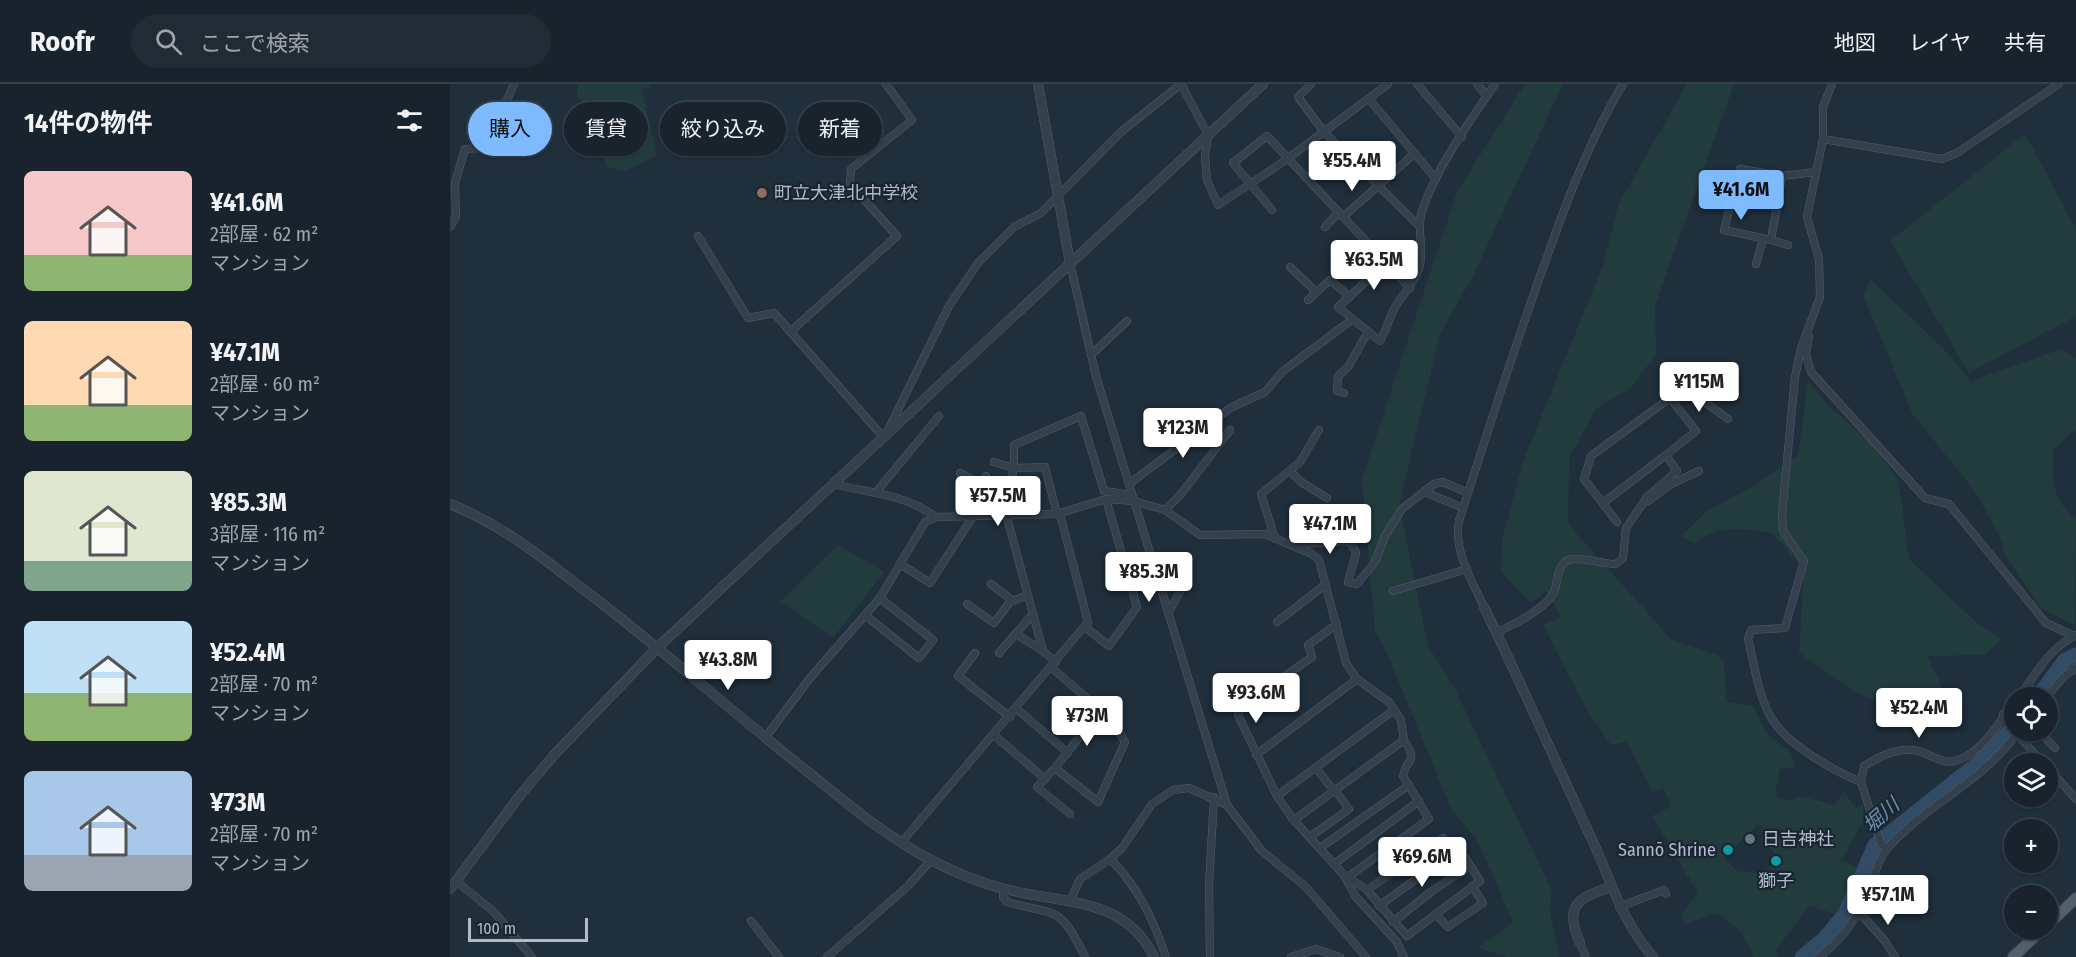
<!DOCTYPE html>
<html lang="ja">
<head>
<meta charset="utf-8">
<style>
  :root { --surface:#18232d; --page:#212b35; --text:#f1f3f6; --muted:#9fa4aa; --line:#364049; --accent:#7ebaff }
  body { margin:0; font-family:"Fira Sans Condensed","Noto Sans JP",sans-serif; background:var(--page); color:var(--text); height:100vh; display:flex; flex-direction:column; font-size:22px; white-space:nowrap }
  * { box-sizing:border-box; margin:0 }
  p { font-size:20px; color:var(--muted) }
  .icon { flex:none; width:33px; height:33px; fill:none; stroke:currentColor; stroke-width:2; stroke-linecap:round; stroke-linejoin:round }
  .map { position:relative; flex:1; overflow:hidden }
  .panel { display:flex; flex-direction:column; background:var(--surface); width:450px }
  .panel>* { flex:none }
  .guide { position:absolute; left:18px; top:18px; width:570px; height:54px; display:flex; gap:12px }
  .tools { position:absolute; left:1554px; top:603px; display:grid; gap:12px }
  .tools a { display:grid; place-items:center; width:54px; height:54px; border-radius:50%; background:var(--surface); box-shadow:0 2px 4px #0004,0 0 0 2px var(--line); font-size:30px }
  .scale { position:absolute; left:18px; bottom:15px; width:120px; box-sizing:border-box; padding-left:6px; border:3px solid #afbbc8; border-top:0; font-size:16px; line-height:21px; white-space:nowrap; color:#afbbc8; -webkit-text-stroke:4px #1a2531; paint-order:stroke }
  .price { position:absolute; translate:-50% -51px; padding:0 14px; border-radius:6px; background:#fff; color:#222; font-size:20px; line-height:39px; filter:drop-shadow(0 2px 3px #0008) }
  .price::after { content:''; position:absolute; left:50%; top:36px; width:18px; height:14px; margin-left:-9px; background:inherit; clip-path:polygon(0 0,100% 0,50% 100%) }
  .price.active { background:var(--accent); color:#111 }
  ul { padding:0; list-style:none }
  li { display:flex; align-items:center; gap:18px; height:150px; padding:0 24px }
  li span { display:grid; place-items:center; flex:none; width:168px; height:120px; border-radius:9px; color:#555 }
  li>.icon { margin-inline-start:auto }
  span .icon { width:72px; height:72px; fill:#fffc; stroke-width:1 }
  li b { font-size:26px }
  h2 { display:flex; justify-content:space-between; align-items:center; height:72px; padding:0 24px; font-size:26px }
  .chip { padding:0 21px; border-radius:27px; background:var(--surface); box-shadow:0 2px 4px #0004,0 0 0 2px var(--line); font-size:21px; line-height:54px }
  .chip.active { background:var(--accent); color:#111 }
  header { display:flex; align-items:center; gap:36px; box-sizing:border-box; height:84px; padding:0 30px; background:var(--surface); border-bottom:2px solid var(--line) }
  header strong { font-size:28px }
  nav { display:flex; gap:33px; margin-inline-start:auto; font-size:21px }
  .search { width:420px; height:54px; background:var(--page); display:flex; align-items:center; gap:15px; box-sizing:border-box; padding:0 21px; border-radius:33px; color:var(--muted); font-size:22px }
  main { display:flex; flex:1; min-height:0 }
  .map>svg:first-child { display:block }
  .green { fill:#223c3d; fill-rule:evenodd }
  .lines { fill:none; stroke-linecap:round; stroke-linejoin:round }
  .river { stroke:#334c65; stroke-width:15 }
  .minor-casing { stroke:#525e6a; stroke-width:8 }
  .tertiary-casing { stroke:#525e6a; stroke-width:10 }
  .primary-casing { stroke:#414c58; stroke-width:12 }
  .minor { stroke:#34404c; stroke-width:7 }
  .tertiary { stroke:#34404c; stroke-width:9 }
  .primary { stroke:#525f6c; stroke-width:10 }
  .education-dot { fill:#8d6e63; stroke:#1a2531; stroke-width:2 }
  .worship-dot { fill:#6b7280; stroke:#1a2531; stroke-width:2 }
  .culture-dot { fill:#0f9aa8; stroke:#1a2531; stroke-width:2 }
  .labels { text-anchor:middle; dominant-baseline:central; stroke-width:4.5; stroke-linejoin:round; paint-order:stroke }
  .poi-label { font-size:18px; fill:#afbbc8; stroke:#1a2531; text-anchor:start }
  .water-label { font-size:20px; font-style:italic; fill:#6e8fae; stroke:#1a2531 }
</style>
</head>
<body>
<header>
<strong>Roofr</strong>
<div class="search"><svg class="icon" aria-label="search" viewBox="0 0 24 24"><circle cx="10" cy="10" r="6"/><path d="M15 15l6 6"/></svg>ここで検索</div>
<nav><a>地図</a><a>レイヤ</a><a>共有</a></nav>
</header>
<main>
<section class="panel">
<h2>14件の物件<svg class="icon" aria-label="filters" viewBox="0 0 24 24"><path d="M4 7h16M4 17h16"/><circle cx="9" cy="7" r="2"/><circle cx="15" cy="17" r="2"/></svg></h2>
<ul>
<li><span style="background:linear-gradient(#f6c9c9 70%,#8fb573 0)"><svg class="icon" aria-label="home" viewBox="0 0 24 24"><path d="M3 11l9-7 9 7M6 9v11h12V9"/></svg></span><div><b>¥41.6M</b><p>2部屋 · 62 m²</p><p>マンション</p></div></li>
<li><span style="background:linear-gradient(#ffd9b3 70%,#8fb573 0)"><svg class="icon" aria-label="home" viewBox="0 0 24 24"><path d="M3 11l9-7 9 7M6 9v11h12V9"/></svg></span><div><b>¥47.1M</b><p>2部屋 · 60 m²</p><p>マンション</p></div></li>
<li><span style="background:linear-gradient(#dfe7d0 75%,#7fa58c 0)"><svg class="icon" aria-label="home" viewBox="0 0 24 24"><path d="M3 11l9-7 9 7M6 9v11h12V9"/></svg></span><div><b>¥85.3M</b><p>3部屋 · 116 m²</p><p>マンション</p></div></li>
<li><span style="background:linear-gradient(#bfe0f5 60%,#8fb573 0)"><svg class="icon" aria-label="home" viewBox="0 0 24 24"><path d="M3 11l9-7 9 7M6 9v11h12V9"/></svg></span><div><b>¥52.4M</b><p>2部屋 · 70 m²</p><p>マンション</p></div></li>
<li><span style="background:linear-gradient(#a9c7e8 70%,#9aa5b1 0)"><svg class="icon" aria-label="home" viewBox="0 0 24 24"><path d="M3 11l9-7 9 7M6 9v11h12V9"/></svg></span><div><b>¥73M</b><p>2部屋 · 70 m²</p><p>マンション</p></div></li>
</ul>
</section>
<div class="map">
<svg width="1626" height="873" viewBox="0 0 1626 873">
  <rect width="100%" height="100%" fill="#202f3c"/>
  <g class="green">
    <polygon points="128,0 200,0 199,4 192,5 207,72 174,87 157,83 147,62 153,20 135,21 127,14"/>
    <polygon points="1075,0 1113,0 1022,194 990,249 949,421 978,562 1004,603 1102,807 1099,825 1110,873 1057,873 1028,864 1063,838 1028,757 1002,727 939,574 925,546 912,395 1007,108"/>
    <path d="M1237,0H1284L1205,221L1206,270L1182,303L1146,325L1119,374L1118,440L1221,555L1274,574L1276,618L1303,622L1318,651L1340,667L1345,683L1330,685L1326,706L1328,714L1341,717L1349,712L1384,721L1394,708L1406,724L1413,719V737L1392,776L1407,784L1400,808L1386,830L1359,822L1326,866L1327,873H1304L1290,847L1267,829L1237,839L1231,831L1248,809L1202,732L1222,722L1213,704L1203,708L1176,657L1161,661L1135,623L1093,541L1110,533L1097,507L1081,519L1051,488L1052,456L1074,375L1152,184L1169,119ZM1308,740L1321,753L1315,759L1328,773L1312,790L1287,787L1274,774Z"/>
    <polygon points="1575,50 1626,145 1626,232 1519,289 1440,157"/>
    <path d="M1420,195L1492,263L1521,297L1611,265L1626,274V345L1603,366C1602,396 1602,415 1626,436L1625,541L1592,525L1552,467L1554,461L1525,407L1463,331L1413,211Z"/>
    <path d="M1358,298L1382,325L1426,364L1449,398L1459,475L1527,539L1552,555L1535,571L1477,572L1501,622L1497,627L1474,628L1457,618L1436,621L1405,608L1349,569L1354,486L1323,449C1290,445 1273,439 1245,459L1231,452L1256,428L1301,403L1348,372Z"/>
    <polygon points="388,461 434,488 383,554 331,517"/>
  </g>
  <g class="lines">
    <g class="river">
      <polyline points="1587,614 1615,576 1626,571"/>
      <polyline points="1352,873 1374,855 1395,830 1425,761 1528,679 1564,642"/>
    </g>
    <g class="minor-casing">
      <g id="minor">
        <polyline points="731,0 758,51 755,72 757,96 768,121 833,78 938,0"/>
        <polyline points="861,0 848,13 874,48 969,142"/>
        <polyline points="967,0 1012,53"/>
        <polyline points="1027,0 1037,12"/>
        <path d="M1382,0L1373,23V55L1357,133L1369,175L1370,213L1351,264L1345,293L1332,430L1333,447L1354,477L1335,544L1301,546L1298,555C1305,582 1308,615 1324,638C1340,662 1384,687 1411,698"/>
        <polyline points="919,15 986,95"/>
        <polyline points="1373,55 1492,75 1507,69 1609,0"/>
        <polyline points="1332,92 1321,156 1274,146 1290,85 1332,92 1366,88"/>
        <polyline points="822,126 783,79 817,52 960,204"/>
        <polyline points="893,133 965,69"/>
        <polyline points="0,143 6,133 5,99 15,65 30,64 35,34 57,16 64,0"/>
        <polyline points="875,143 889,128"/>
        <polyline points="248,152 298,234 324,229 434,354 499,222 528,179 564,143 591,129 672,47 731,0"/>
        <polyline points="1321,156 1338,161"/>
        <polyline points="891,170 918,196"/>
        <polyline points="620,179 646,292 777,721"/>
        <path d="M936,179L888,223L930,257C937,245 940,230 947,220C955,208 964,199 969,185C975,166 966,146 972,127C986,84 1020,37 1045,0"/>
        <polyline points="1306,180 1313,155"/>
        <polyline points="840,183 866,208"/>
        <polyline points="858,216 880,196 900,213"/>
        <polyline points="340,248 447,152 400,100 401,85 462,36 436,0"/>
        <polyline points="1359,252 1356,270 1361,288 1475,414 1499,420 1596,539 1624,552"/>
        <polyline points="641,271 677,237"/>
        <polyline points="894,309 887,307 888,292 898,283 918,248"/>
        <polyline points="1220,314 1234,303 1278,335"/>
        <polyline points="840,387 851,398 877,414"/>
        <polyline points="510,389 534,402"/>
        <path d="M384,400C423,410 452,409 486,433"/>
        <polyline points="679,400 780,324 815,308 833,287 903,235"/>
        <polyline points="427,407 489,332"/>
        <polyline points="558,408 564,384 564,361 631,332 654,407 682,411"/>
        <polyline points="975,408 1013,424"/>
        <polyline points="1198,417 1221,400 1249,387"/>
        <polyline points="1153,419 1216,371"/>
        <polyline points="715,426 731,410 780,346"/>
        <polyline points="556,430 593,567 606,578"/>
        <polyline points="531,431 536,392"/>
        <polyline points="825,455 811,410 850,378 869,346"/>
        <polyline points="842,461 893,457 901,459 906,469 898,498 907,500 925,478 935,452 952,425 984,400 993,398 1018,409"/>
        <polyline points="450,480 480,499 524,431"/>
        <polyline points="541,500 563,517"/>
        <polyline points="943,507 1017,485"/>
        <polyline points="517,520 544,539 560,518 578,511"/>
        <path d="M1034,523C1022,497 1003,466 1009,437C1037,350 1064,263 1096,176C1117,116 1140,55 1173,0"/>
        <polyline points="718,530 738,492"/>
        <polyline points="415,531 469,574 483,556 430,514"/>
        <polyline points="827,538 876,500"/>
        <polyline points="887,540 858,561 862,573 790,624 788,631 827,712 842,734 893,790 916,805 957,852 1030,797 1016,775 1002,769 993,754 917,806"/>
        <polyline points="635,543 659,562 687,523 656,415"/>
        <path d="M1046,549C1062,541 1096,525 1104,508C1109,496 1106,476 1124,475C1137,474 1152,480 1166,480L1173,474L1176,444L1197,413L1227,387L1216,371L1246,347L1220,314L1141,372L1134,395L1167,438"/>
        <polyline points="566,550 593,567"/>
        <polyline points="525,569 508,592 560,633"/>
        <polyline points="549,569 583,530"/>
        <polyline points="602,584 662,636 675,658 648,718 605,684 587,703 620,730"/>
        <path d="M1568,614C1586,590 1599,564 1626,551"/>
        <polyline points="1596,614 1613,593 1626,584"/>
        <polyline points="567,625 618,669"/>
        <polyline points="1553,630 1564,639"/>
        <polyline points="1588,646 1605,664"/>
        <polyline points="1567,650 1594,680"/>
        <polyline points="544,651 595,695"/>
        <polyline points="315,654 360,594 430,514 475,438 487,433 607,430 656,415 684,417 715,426 750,451 815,450 862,470 869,476 896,579 907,595 939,618 951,636 954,656"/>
        <polyline points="806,671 907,595"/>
        <polyline points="605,684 650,627"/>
        <polyline points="866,684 884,707"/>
        <polyline points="1598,684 1626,715"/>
        <polyline points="827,712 944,626"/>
        <path d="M844,736L954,656C969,680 957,672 953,692L979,735L899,792"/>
        <polyline points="860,753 899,725 885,706"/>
        <polyline points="451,759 638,538 611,434 607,430 595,383 564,384 544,378"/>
        <polyline points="870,764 959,701"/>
        <path d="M1437,765L1431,760L1411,698L1414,682C1427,674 1445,664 1462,666C1487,668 1491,690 1523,668C1540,656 1552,634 1564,617"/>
        <path d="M660,775C688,802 704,837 716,873"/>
        <polyline points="884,780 969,717"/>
        <polyline points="893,790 906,813 947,858 954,873"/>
        <polyline points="6,797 44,828 82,873"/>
        <path d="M554,805L553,813L557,818C608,832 610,821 635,873"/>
        <polyline points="620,817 630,795 660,775 672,764 702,720 723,706 739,704 777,721 812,767 856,803 916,873"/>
        <polyline points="929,822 1002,769"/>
        <polyline points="1169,823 1214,806 1216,810"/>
        <polyline points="1409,828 1435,857 1445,873"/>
        <polyline points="985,830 998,843 1033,819 1022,802"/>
        <polyline points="301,837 329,873"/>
        <polyline points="943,838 982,807 1020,782"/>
        <polyline points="1130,859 1136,873"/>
        <polyline points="377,873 458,802 481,776"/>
        <polyline points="760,873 759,801 764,713"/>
        <polyline points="841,873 866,865 890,873"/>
        <path d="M1369,873C1389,858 1407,835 1417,812C1424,797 1426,778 1436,766C1475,720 1536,697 1569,646"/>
      </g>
    </g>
    <g class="tertiary-casing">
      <g id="tertiary">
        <polyline points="588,0 620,179"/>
        <path d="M0,420C51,440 90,472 133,505C210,563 282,628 358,688C397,719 435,752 479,775C502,787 530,799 555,805C611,820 675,812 704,873"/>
        <path d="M1034,523C1072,601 1107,681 1144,760C1163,802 1172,837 1203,873"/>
        <polyline points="0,805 71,710 104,671 207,564 813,0"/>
        <path d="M1130,859C1114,823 1126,814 1161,803"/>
      </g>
    </g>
    <g class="primary-casing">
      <g id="primary">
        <polyline points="1598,841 1626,814"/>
        <polyline points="1563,873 1594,844"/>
      </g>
    </g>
    <use href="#minor" class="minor"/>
    <use href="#tertiary" class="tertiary"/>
    <use href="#primary" class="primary"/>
  </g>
  <circle class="education-dot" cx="312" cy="109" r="6"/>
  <circle class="worship-dot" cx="1300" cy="755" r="6"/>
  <g class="culture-dot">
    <circle cx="1278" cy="766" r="6"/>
    <circle cx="1326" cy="777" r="6"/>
  </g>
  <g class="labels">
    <g class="poi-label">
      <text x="324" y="109">町立大津北中学校</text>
      <text x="1312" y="755">日吉神社</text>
      <text x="1266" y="766" text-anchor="end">Sannō Shrine</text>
      <text x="1326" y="797" text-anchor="middle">獅子</text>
    </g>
    <g class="water-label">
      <text transform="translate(1431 731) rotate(-41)">堀川</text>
    </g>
  </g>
</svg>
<div class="tools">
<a><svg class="icon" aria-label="locate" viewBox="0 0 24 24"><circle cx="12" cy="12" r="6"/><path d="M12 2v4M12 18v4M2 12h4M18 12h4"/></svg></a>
<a><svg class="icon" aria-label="layers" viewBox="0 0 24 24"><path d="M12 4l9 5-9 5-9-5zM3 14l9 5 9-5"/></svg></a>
<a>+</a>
<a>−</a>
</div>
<div class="scale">100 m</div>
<b class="price" style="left:902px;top:108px">¥55.4M</b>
<b class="price active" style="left:1291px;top:137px">¥41.6M</b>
<b class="price" style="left:924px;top:207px">¥63.5M</b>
<b class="price" style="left:1249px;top:329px">¥115M</b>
<b class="price" style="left:733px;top:375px">¥123M</b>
<b class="price" style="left:548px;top:443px">¥57.5M</b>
<b class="price" style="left:880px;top:471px">¥47.1M</b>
<b class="price" style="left:699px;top:519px">¥85.3M</b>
<b class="price" style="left:278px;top:607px">¥43.8M</b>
<b class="price" style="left:806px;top:640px">¥93.6M</b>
<b class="price" style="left:1469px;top:655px">¥52.4M</b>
<b class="price" style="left:637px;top:663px">¥73M</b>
<b class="price" style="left:972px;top:804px">¥69.6M</b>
<b class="price" style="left:1438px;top:842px">¥57.1M</b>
<div class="guide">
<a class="chip active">購入</a>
<a class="chip">賃貸</a>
<a class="chip">絞り込み</a>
<a class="chip">新着</a>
</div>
</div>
</main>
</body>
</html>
